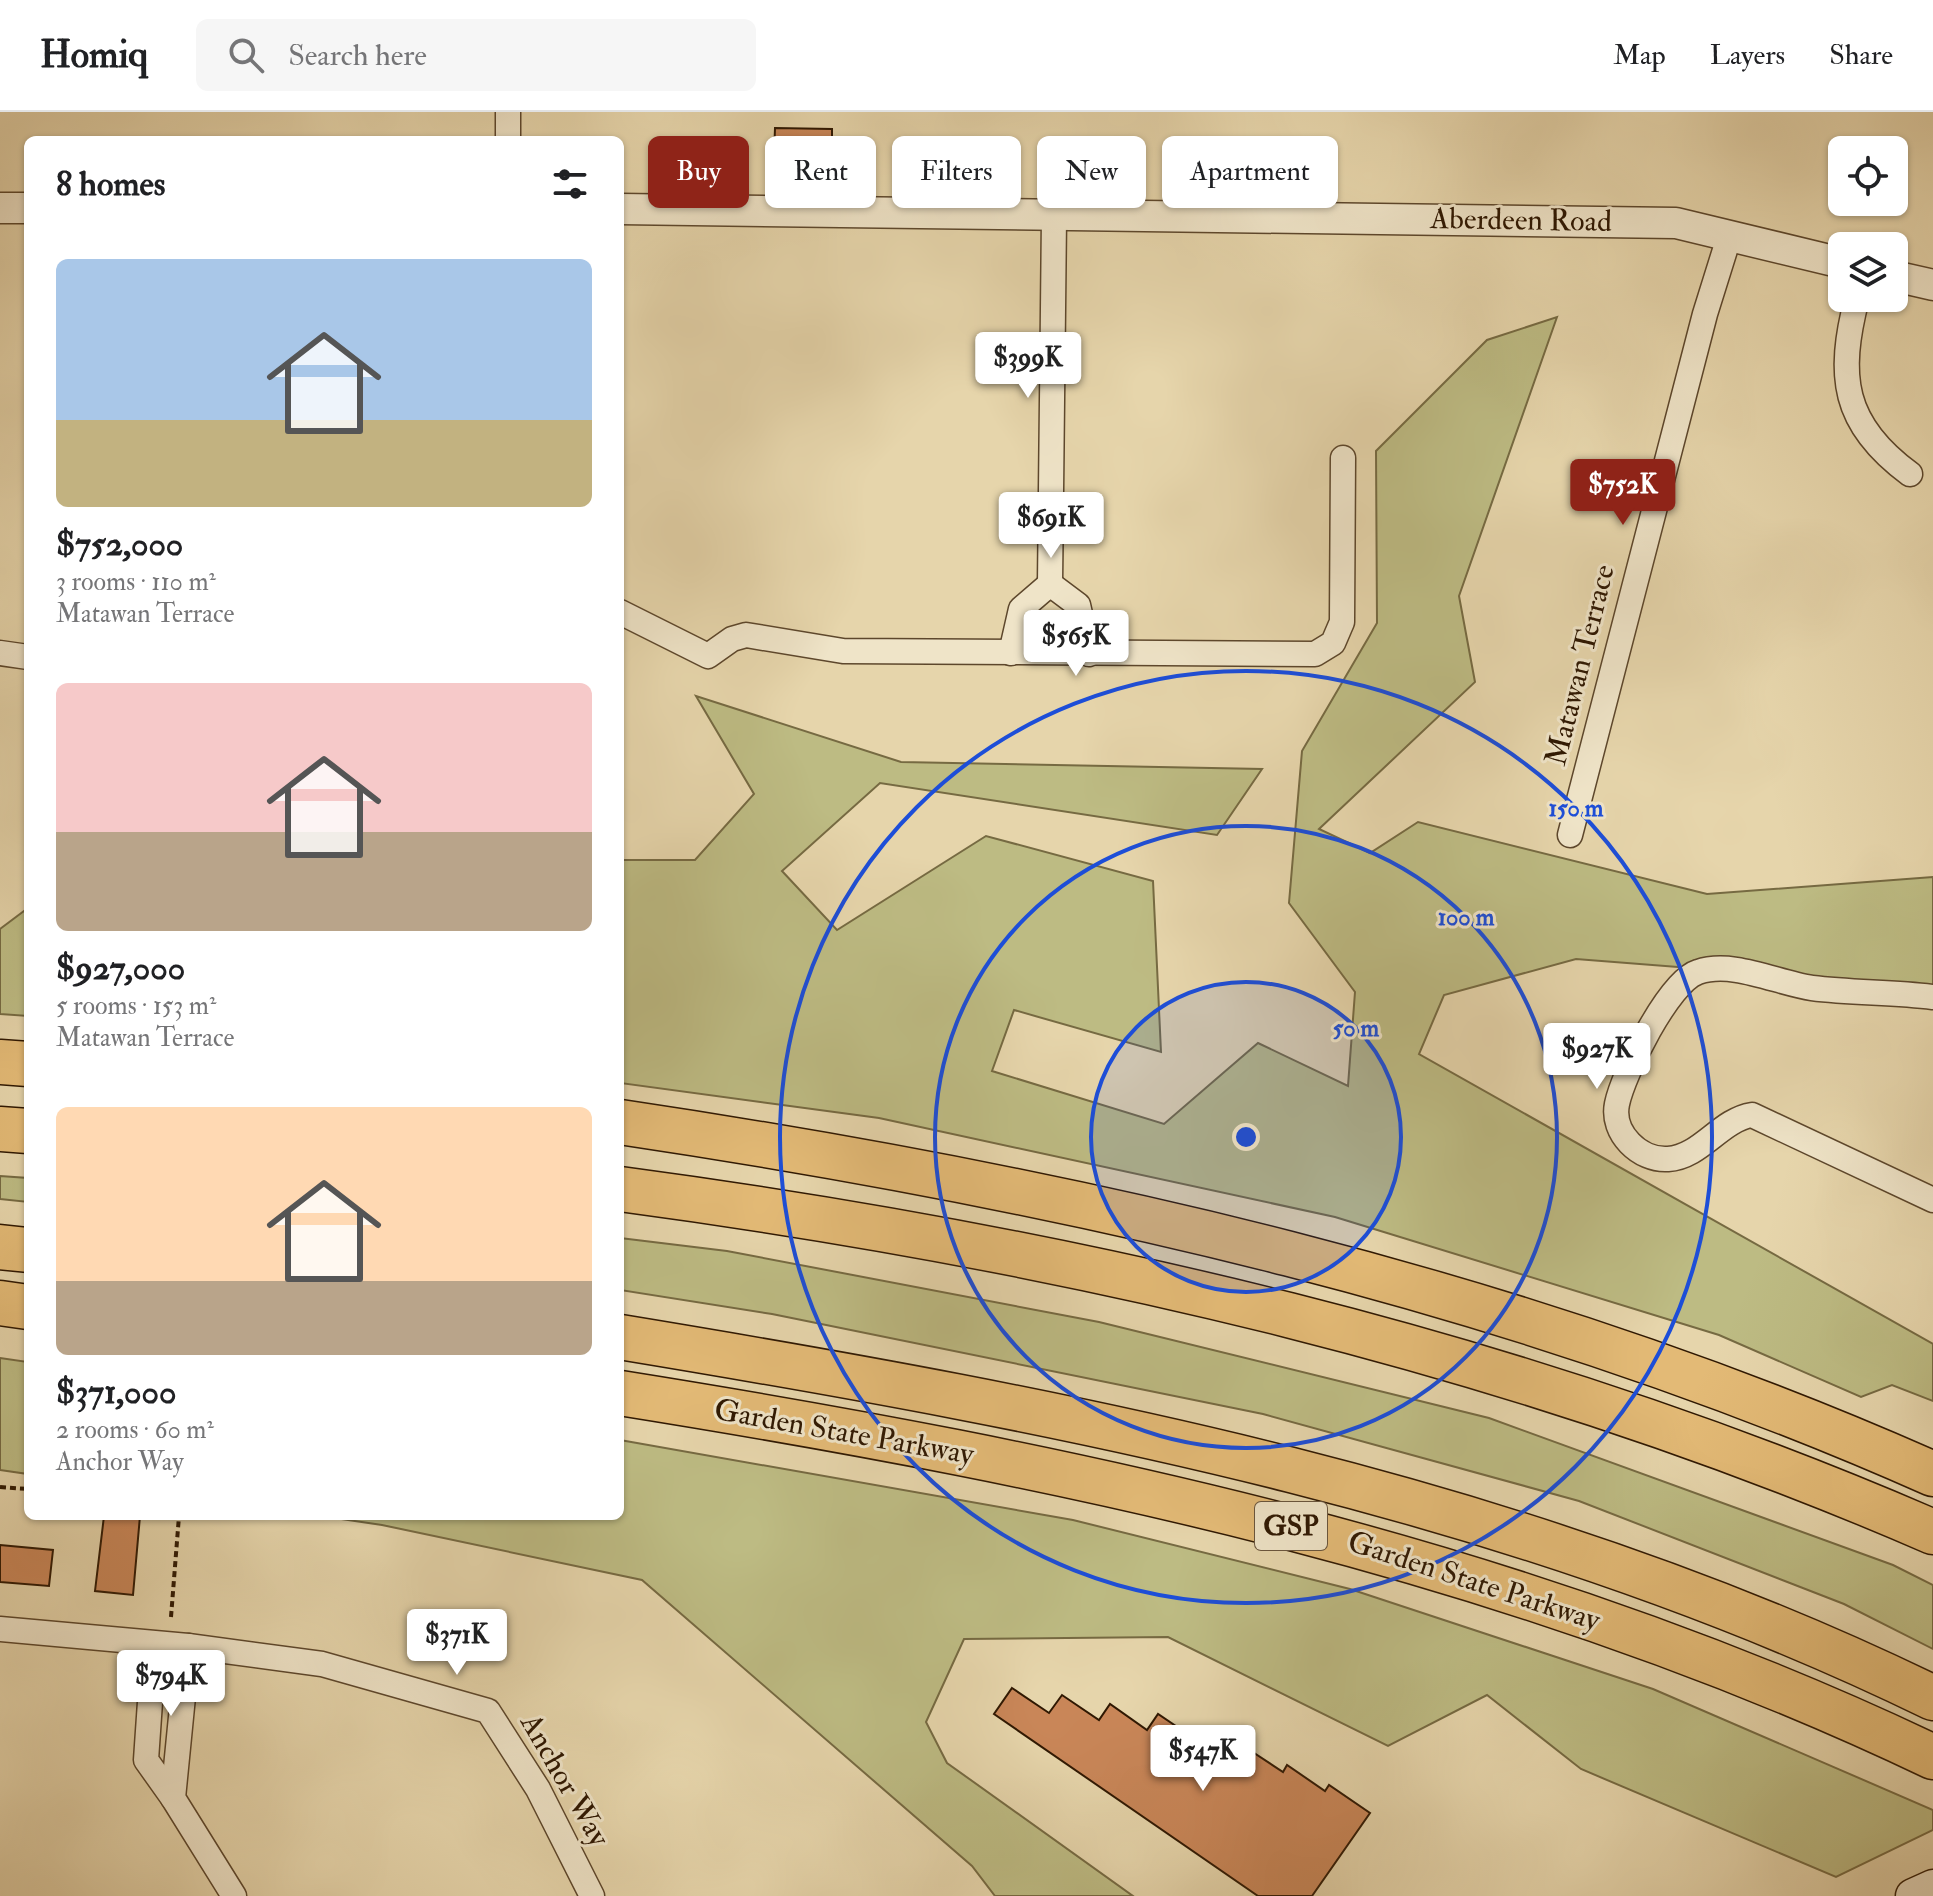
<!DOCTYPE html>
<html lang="en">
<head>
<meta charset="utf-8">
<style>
  :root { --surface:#fff; --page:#f6f6f6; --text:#202124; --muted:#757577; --line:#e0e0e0; --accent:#8f2418 }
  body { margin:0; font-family:"IM FELL Double Pica",serif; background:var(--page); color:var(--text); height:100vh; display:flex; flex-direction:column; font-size:30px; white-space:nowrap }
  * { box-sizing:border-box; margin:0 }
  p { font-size:26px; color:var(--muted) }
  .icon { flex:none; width:44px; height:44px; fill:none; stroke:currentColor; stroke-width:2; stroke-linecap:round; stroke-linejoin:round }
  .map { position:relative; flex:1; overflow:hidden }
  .details { position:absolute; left:24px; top:24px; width:600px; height:1384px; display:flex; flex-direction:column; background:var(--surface); border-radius:12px; box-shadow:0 2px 6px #0004 }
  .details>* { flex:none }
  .top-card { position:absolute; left:648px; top:24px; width:760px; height:72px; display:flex; gap:16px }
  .buttons { position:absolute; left:1828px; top:24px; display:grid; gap:16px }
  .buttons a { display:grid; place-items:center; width:80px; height:80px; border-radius:12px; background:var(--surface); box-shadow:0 2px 6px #0004; font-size:40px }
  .price { position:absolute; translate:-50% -68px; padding:0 18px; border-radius:8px; background:#fff; color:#222; font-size:26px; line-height:52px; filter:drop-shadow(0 2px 4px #0008) }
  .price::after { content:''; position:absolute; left:50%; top:48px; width:24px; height:18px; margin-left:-12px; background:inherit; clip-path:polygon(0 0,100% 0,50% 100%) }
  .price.active { background:var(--accent); color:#fff }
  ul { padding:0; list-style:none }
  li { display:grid; align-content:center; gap:16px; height:424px; padding:0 32px }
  li span { display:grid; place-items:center; height:248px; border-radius:12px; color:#555 }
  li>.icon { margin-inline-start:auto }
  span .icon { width:144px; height:144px; fill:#fffc; stroke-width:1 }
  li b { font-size:34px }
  h2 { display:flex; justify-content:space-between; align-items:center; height:96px; padding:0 32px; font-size:34px }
  .chip { padding:0 28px; border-radius:12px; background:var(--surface); box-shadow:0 2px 6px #0004; font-size:28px; line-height:72px }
  .chip.active { background:var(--accent); color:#fff }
  header { display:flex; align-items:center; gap:48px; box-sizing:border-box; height:112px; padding:0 40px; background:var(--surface); border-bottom:2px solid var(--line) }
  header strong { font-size:38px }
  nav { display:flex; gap:44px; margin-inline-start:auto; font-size:28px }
  .search { width:560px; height:72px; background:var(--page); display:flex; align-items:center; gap:20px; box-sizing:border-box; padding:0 28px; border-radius:12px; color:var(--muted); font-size:30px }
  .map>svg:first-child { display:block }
  .green { fill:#bdbb83; stroke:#766a42; stroke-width:2 }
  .building { fill:#c98658; stroke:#2f1802; stroke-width:2 }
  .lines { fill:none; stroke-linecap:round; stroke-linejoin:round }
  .minor-casing { stroke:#5d472c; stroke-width:27 }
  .tertiary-casing { stroke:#5d472c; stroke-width:33 }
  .secondary-casing { stroke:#2f1802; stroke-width:37 }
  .motorway-casing { stroke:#2f1802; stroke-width:47 }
  .path { stroke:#2f1802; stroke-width:4; stroke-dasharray:6 4; stroke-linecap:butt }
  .minor { stroke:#efe4c8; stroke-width:24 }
  .tertiary { stroke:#efe4c8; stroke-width:30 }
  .secondary { stroke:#efe4c8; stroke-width:34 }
  .motorway { stroke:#e3ba76; stroke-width:44 }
  .ring { fill:none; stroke:#1d4ed8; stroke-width:4 }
  .labels { text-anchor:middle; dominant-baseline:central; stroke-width:6; stroke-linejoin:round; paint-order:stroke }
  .shield { fill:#efe4c8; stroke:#69553d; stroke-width:2 }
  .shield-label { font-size:28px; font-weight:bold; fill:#2f1802 }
  .street-label { font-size:30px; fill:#2f1802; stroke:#efe4c8 }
  .centre { fill:#1d4ed8; stroke:#efe4c8; stroke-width:4 }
  .ring-label { font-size:24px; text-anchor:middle; font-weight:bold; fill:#1d4ed8; stroke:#efe4c8; stroke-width:6; stroke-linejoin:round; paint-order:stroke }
</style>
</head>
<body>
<header>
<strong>Homiq</strong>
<div class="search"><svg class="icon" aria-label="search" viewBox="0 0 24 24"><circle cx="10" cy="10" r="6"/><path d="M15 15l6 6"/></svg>Search here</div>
<nav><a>Map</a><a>Layers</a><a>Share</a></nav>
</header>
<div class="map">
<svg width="1933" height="1784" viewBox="0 0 1933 1784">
  <rect width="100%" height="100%" fill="#e6d5ab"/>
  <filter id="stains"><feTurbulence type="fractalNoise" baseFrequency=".0025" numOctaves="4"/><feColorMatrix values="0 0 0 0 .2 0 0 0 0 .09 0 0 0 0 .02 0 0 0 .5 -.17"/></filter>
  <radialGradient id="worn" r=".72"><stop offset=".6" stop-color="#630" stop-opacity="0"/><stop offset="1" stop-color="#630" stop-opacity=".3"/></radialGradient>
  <g class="green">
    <polygon points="1557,205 1459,484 1475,570 1319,717 1370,741 1418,710 1707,782 1933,765 1933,875 1576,847 1444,883 1419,942 1933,1232 1933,1289 1892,1273 1861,1285 1719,1223 1335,1105 879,1006 620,971 620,748 695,748 754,682 696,584 901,650 1262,657 1217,723 880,671 782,759 837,818 986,724 1153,769 1161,940 1014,898 992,959 1164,1012 1258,931 1348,974 1355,880 1289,791 1302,639 1377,511 1376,339 1487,228"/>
    <polygon points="28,796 28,904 0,902 0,817"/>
    <polygon points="0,1064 28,1066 28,1090 0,1087"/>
    <polygon points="620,1126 727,1139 1099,1210 1489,1306 1893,1453 1933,1473 1933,1537 1844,1492 1579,1389 1263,1302 772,1202 620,1178"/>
    <polygon points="0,1246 28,1250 28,1362 0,1358"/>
    <polygon points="620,1328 1073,1408 1350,1477 1653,1577 1933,1698 1933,1718 1836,1765 1581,1657 1487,1583 1388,1634 1168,1525 964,1527 926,1610 947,1651 1133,1784 995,1784 972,1754 642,1468 382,1413 321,1404 620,1404"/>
  </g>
  <g class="building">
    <polygon points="775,16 832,17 832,45 774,44"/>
    <polygon points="104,1404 140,1404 133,1483 95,1479"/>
    <polygon points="0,1433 53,1438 49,1474 0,1470"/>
    <polygon points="1012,1576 1049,1601 1062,1583 1099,1608 1110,1592 1147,1618 1158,1602 1195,1627 1204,1615 1241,1640 1245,1635 1283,1660 1287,1653 1325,1679 1329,1673 1370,1701 1312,1784 1258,1784 994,1602"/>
  </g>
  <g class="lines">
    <g class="minor-casing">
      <g id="minor">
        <polyline points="508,0 508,28"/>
        <path d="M1857,186C1837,264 1842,312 1910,362"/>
        <polyline points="1050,472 1054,105"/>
        <polyline points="620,500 708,544 732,527 746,523 843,539 1315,542 1333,531 1342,510 1343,346"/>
        <polyline points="0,541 28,545"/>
        <polyline points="1011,541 1021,497 1050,472 1078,493 1089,542"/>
        <polyline points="1570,723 1705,202 1730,122"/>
        <path d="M1933,885C1893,880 1852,881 1812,876C1777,871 1733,848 1698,860C1669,869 1623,962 1617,992C1611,1021 1640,1049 1668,1047C1701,1045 1720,1008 1752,1003L1933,1088"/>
        <polyline points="0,1517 188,1534 322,1552 488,1599 538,1677 592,1784"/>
        <polyline points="154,1532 146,1648 173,1686"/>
        <polyline points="188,1534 173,1686 234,1784"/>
      </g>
    </g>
    <g class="tertiary-casing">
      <g id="tertiary">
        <polyline points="0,96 28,96"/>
        <polyline points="620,97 1676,111 1842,151"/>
        <polyline points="1894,164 1933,173"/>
      </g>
    </g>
    <g class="secondary-casing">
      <polyline id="secondary" points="1913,1784 1933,1775"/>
    </g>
    <g class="motorway-casing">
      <g id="motorway">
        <polyline points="0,950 28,952"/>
        <path d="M620,1010C1069,1077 1517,1177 1933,1362"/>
        <polyline points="0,1017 28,1019"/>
        <path d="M620,1077C1069,1137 1517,1239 1933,1420"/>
        <polyline points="0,1135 28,1138"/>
        <polyline points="0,1191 28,1195"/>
        <path d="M620,1225C1069,1299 1522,1385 1933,1586"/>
        <path d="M620,1281C1071,1353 1519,1447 1933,1645"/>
      </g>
    </g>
    <g class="path">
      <polyline points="0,1375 28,1377"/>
      <polyline points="171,1505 179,1404"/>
    </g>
    <use href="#minor" class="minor"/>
    <use href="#tertiary" class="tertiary"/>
    <use href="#secondary" class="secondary"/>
    <use href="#motorway" class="motorway"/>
  </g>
  <circle cx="1246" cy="1025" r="155" fill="#1d4ed8" fill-opacity=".12"/>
  <g class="ring">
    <circle cx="1246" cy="1025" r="155"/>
    <circle cx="1246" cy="1025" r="311"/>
    <circle cx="1246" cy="1025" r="466"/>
  </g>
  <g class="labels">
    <rect class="shield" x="1255" y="1390" width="72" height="48" rx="6"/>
    <g class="shield-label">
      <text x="1291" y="1414">GSP</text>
    </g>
    <g class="street-label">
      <text transform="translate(1521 108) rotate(1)">Aberdeen Road</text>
      <text transform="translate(1580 553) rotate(-76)">Matawan Terrace</text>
      <text transform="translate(844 1320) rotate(10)">Garden State Parkway</text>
      <text transform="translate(1474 1469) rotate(18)">Garden State Parkway</text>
      <text transform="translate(565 1668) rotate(60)">Anchor Way</text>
    </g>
  </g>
  <circle cx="1246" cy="1025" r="12" class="centre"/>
  <g class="ring-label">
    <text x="1576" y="704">150 m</text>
    <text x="1466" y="813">100 m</text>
    <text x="1356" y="924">50 m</text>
  </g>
  <rect width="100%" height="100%" filter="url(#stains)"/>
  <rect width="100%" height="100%" fill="url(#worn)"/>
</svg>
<div class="buttons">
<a><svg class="icon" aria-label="locate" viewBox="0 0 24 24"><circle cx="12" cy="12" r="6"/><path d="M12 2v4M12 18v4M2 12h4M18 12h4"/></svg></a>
<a><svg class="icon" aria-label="layers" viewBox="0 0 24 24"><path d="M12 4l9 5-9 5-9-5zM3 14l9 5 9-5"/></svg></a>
</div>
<b class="price" style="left:1028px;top:288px">$399K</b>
<b class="price active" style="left:1623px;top:415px">$752K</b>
<b class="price" style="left:1051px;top:448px">$691K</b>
<b class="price" style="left:1076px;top:566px">$565K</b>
<b class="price" style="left:1597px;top:979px">$927K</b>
<b class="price" style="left:457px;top:1565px">$371K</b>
<b class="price" style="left:171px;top:1606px">$794K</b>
<b class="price" style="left:1203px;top:1681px">$547K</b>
<div class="top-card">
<a class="chip active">Buy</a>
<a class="chip">Rent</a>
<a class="chip">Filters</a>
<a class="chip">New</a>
<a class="chip">Apartment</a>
</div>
<section class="details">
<h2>8 homes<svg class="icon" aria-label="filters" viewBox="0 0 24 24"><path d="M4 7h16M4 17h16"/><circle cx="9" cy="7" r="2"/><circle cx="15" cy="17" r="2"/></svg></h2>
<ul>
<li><span style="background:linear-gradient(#a9c7e8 65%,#c2b280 0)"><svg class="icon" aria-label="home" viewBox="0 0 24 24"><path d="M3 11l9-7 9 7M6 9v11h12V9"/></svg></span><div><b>$752,000</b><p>3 rooms · 110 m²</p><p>Matawan Terrace</p></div></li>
<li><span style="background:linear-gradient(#f6c9c9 60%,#b9a48a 0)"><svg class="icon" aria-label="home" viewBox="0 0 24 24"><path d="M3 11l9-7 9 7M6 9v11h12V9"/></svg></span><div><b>$927,000</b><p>5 rooms · 153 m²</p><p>Matawan Terrace</p></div></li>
<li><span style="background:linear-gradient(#ffd9b3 70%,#b9a48a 0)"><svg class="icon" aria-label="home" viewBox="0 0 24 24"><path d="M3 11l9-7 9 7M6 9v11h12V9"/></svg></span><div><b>$371,000</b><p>2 rooms · 60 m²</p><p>Anchor Way</p></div></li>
</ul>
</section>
</div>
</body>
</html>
